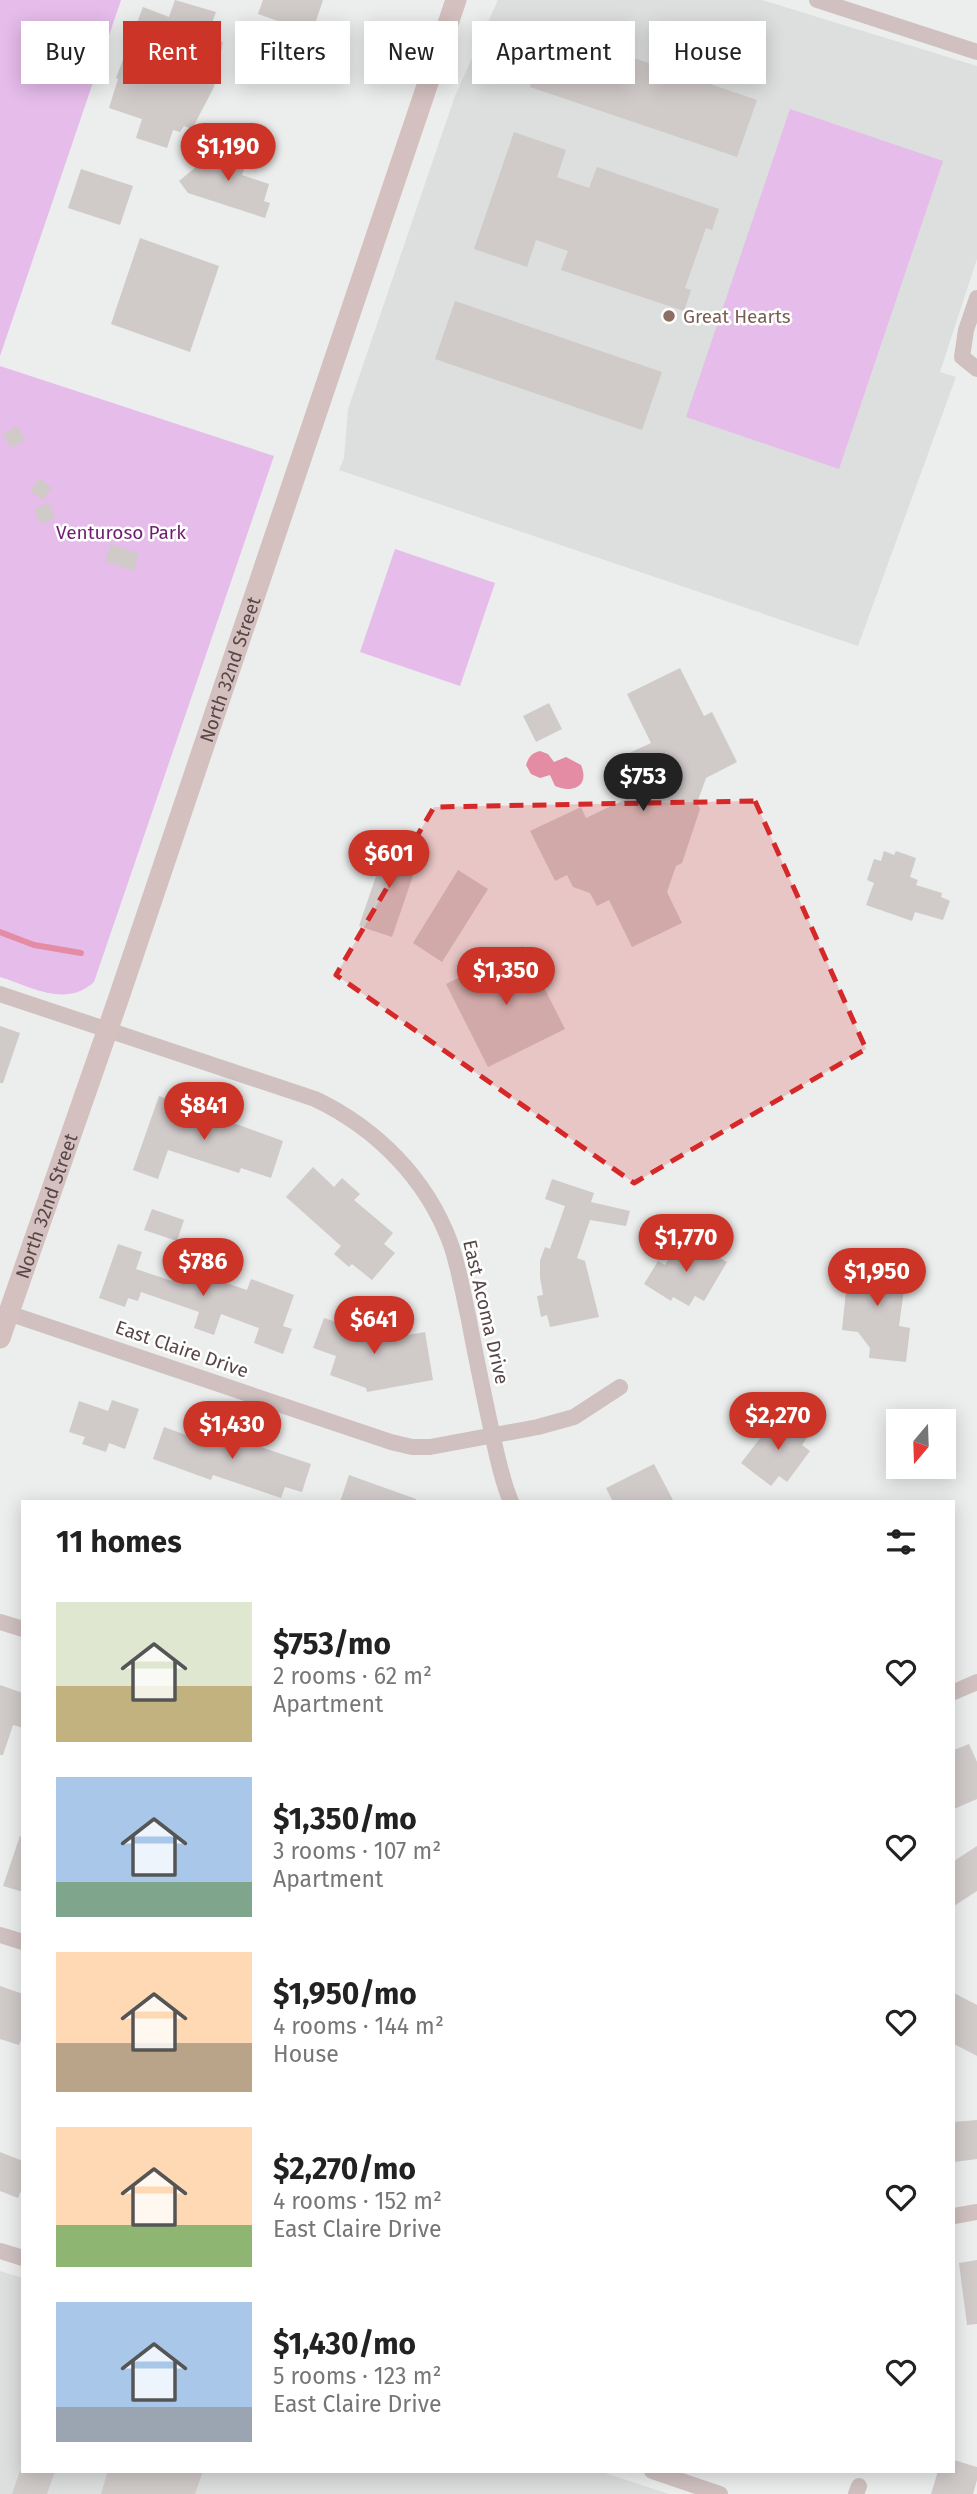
<!DOCTYPE html>
<html lang="en">
<head>
<meta charset="utf-8">
<style>
  :root { --surface:#fff; --page:#f2f2f2; --text:#222; --muted:#767676; --accent:#cc3427 }
  body { margin:0; font-family:"Fira Sans",sans-serif; background:var(--page); color:var(--text); height:100vh; display:flex; flex-direction:column; font-size:26px; white-space:nowrap }
  * { box-sizing:border-box; margin:0 }
  p { font-size:23px; color:var(--muted) }
  .icon { flex:none; width:38px; height:38px; fill:none; stroke:currentColor; stroke-width:2; stroke-linecap:round; stroke-linejoin:round }
  .map { position:relative; flex:1; overflow:hidden }
  .details { position:absolute; left:21px; top:1500px; width:934px; height:973px; display:flex; flex-direction:column; background:var(--surface); border-radius:0px; box-shadow:0 4px 18px #0003 }
  .details>* { flex:none }
  .top-card { position:absolute; left:21px; top:21px; width:936px; height:63px; display:flex; gap:14px }
  .needle { width:46px; rotate:199deg }
  .tools { position:absolute; left:886px; top:1409px; display:grid; gap:14px }
  .tools a { display:grid; place-items:center; width:70px; height:70px; border-radius:0px; background:var(--surface); box-shadow:0 4px 18px #0003; font-size:35px }
  .price { position:absolute; translate:-50% -60px; padding:0 16px; border-radius:24px; background:var(--accent); color:#fff; font-size:23px; line-height:46px; filter:drop-shadow(0 2px 4px #0008) }
  .price::after { content:''; position:absolute; left:50%; top:42px; width:21px; height:16px; margin-left:-10px; background:inherit; clip-path:polygon(0 0,100% 0,50% 100%) }
  .price.current { background:#222; color:#fff }
  ul { padding:0; list-style:none }
  li { display:flex; align-items:center; gap:21px; height:175px; padding:0 35px }
  li span { display:grid; place-items:center; flex:none; width:196px; height:140px; border-radius:0px; color:#555 }
  li>.icon { margin-inline-start:auto }
  span .icon { width:84px; height:84px; fill:#fffc; stroke-width:1 }
  li b { font-size:30px }
  h2 { display:flex; justify-content:space-between; align-items:center; height:84px; padding:0 35px; font-size:30px }
  .chip { padding:0 24px; border-radius:0px; background:var(--surface); box-shadow:0 4px 18px #0003; font-size:24px; line-height:63px }
  .chip.current { background:var(--accent); color:#fff }
  .map>svg:first-child { display:block }
  .education { fill:#dcdfdd }
  .green { fill:#e5bcea }
  .water { fill:#e38ca4 }
  .lines { fill:none; stroke-linecap:round; stroke-linejoin:round }
  .stream { stroke:#e38ca4; stroke-width:6 }
  .building { fill:#d0cac9 }
  .minor { stroke:#d0c0c0; stroke-width:16 }
  .secondary { stroke:#d3c0bf; stroke-width:21 }
  .marked { fill:#d62828; fill-opacity:0.2; stroke:#d62828; stroke-width:5; stroke-dasharray:14 9; stroke-linejoin:round }
  .education-dot { fill:#8d6e63; stroke:#fff; stroke-width:2.5 }
  .labels { text-anchor:middle; dominant-baseline:central; stroke-width:5; stroke-linejoin:round; paint-order:stroke }
  .education-label { font-size:19px; fill:#785e54; stroke:#fff; text-anchor:start }
  .park-label { font-size:19px; fill:#711d70; stroke:#fff }
  .street-label { font-size:19px; fill:#574646; stroke:#fff }
</style>
</head>
<body>
<div class="map">
<svg width="977" height="2494" viewBox="0 0 977 2494">
  <rect width="100%" height="100%" fill="#ebeeed"/>
  <g class="education">
    <polygon points="498,0 762,0 977,66 977,259 940,372 956,377 858,646 339,470 344,458 348,409 455,96"/>
    <polygon points="0,2271 23,2278 23,2471 599,2471 669,2494 0,2494"/>
  </g>
  <g class="green">
    <polygon points="0,0 121,0 0,356"/>
    <polygon points="790,109 943,161 839,469 686,417"/>
    <path d="M0,366L274,456L94,982C65,1008 33,987 0,977Z"/>
    <polygon points="395,549 495,583 460,686 360,652"/>
  </g>
  <path class="water" d="M540,751L548,754L554,762L566,757L581,765C590,786 573,794 555,786L550,775L540,778L531,774L526,765C529,756 532,753 540,751Z"/>
  <g class="lines">
    <polyline class="stream" points="0,932 34,945 81,953"/>
  </g>
  <g class="building">
    <polygon points="175,0 216,12 210,28 214,30 214,39 223,42 214,87 192,129 184,126 180,132 173,130 167,148 136,138 142,119 109,108 118,79 116,78 143,7 169,17"/>
    <polygon points="263,0 323,0 312,33 258,14"/>
    <polygon points="549,29 757,100 737,157 530,87"/>
    <polygon points="514,132 566,150 557,177 589,188 597,167 719,209 712,230 706,228 685,288 691,290 684,311 561,270 568,251 536,240 527,267 474,249"/>
    <polygon points="224,148 249,156 242,175 269,184 264,201 270,203 265,218 188,193 179,181 202,162"/>
    <polygon points="81,169 133,186 120,225 68,208"/>
    <polygon points="140,238 219,266 190,352 111,324"/>
    <polygon points="455,301 662,372 642,430 435,359"/>
    <polygon points="17,426 25,440 11,448 3,434"/>
    <polygon points="39,478 52,488 43,500 30,491"/>
    <polygon points="49,503 55,518 40,524 34,509"/>
    <polygon points="111,544 139,554 134,571 105,561"/>
    <polygon points="680,668 704,716 712,712 737,762 706,778 697,803 700,809 682,863 676,866 667,892 682,923 632,947 609,900 597,906 590,893 573,887 567,875 555,881 530,831 581,807 586,818 632,796 614,760 651,743 627,694"/>
    <polygon points="549,703 562,729 536,742 523,716"/>
    <polygon points="387,844 420,855 392,937 359,926"/>
    <polygon points="884,851 894,855 896,851 916,858 910,877 918,880 916,885 942,893 941,897 950,901 943,920 915,912 912,921 866,905 874,883 867,880 874,859 881,861"/>
    <polygon points="458,870 488,889 442,962 413,943"/>
    <polygon points="523,946 565,1029 488,1067 446,984"/>
    <polygon points="0,1026 20,1033 3,1083 0,1083"/>
    <polygon points="159,1096 283,1141 271,1178 241,1168 239,1173 168,1150 158,1179 133,1170"/>
    <polygon points="313,1167 334,1187 342,1178 360,1194 354,1200 393,1233 384,1244 395,1253 372,1280 352,1264 349,1267 334,1254 341,1246 286,1197"/>
    <polygon points="552,1179 594,1193 591,1202 630,1211 626,1226 590,1220 577,1258 585,1261 599,1317 550,1327 547,1315 541,1317 537,1296 543,1295 540,1277 540,1261 545,1247 550,1249 565,1206 545,1199"/>
    <polygon points="152,1209 184,1220 177,1241 144,1230"/>
    <polygon points="678,1242 694,1251 698,1245 727,1262 704,1301 695,1296 689,1306 673,1297 671,1301 644,1284 658,1261 665,1265"/>
    <polygon points="118,1244 142,1252 136,1269 172,1281 177,1266 247,1290 251,1279 294,1295 283,1326 292,1329 283,1354 254,1343 259,1328 221,1314 214,1335 194,1328 199,1312 141,1292 138,1301 128,1298 125,1307 99,1298"/>
    <polygon points="874,1257 894,1259 893,1266 907,1268 899,1326 910,1328 906,1362 869,1358 870,1348 858,1332 842,1330 849,1261 874,1264"/>
    <polygon points="324,1318 345,1325 347,1318 373,1327 368,1342 425,1332 433,1380 367,1392 366,1388 330,1375 336,1356 313,1348"/>
    <polygon points="112,1400 139,1409 125,1449 109,1443 106,1452 82,1444 85,1437 69,1432 79,1401 108,1411"/>
    <polygon points="779,1414 808,1436 802,1445 810,1451 787,1482 779,1476 771,1486 741,1463"/>
    <polygon points="164,1427 200,1440 205,1428 311,1464 302,1492 285,1487 281,1498 213,1475 211,1480 153,1459"/>
    <polygon points="654,1464 674,1502 613,1502 606,1488"/>
    <polygon points="349,1475 416,1499 416,1502 340,1502"/>
    <polygon points="0,1685 23,1693 23,1728 13,1725 3,1755 0,1755"/>
    <polygon points="969,1744 977,1762 977,1799 954,1809 954,1750"/>
    <polygon points="20,1836 23,1837 23,1892 3,1886"/>
    <polygon points="977,1846 977,1891 954,1906 954,1861"/>
    <polygon points="0,1986 23,1994 23,2035 19,2045 0,2039"/>
    <polygon points="954,1993 977,2005 977,2056 954,2044"/>
    <polygon points="977,2120 977,2159 954,2162 954,2122"/>
    <polygon points="0,2152 23,2161 23,2186 18,2198 0,2191"/>
    <polygon points="977,2260 977,2324 967,2325 959,2263"/>
    <polygon points="954,2460 977,2467 977,2480 973,2494 931,2494 938,2471 954,2471"/>
    <polygon points="20,2471 55,2471 47,2494 12,2494"/>
    <polygon points="108,2471 203,2471 195,2494 101,2494"/>
  </g>
  <g class="lines">
    <g class="minor">
      <polyline points="817,0 977,52"/>
      <polyline points="977,298 966,330 962,357 977,369"/>
      <path d="M0,994L315,1099C376,1128 426,1178 450,1242C459,1267 463,1294 469,1320C475,1353 482,1386 489,1419C495,1446 500,1475 511,1502"/>
      <polyline points="8,1313 391,1442 412,1447 430,1447 538,1427 574,1417 620,1387"/>
      <polyline points="0,1622 23,1629"/>
      <polyline points="954,1692 977,1682"/>
      <polyline points="0,1935 23,1942"/>
      <polyline points="954,2216 977,2212"/>
      <polyline points="0,2251 23,2258"/>
      <polyline points="652,2471 720,2494"/>
      <polyline points="856,2494 859,2486"/>
    </g>
    <path class="secondary" id="s1" d="M0,1338L118,1000L456,0"/>
  </g>
  <path class="marked" d="M755,801L866,1049L634,1183L336,975L434,807Z"/>
  <circle class="education-dot" cx="669" cy="316" r="7"/>
  <g class="labels">
    <g class="education-label">
      <text x="683" y="316">Great Hearts</text>
    </g>
    <g class="park-label">
      <text x="121" y="532">Venturoso Park</text>
    </g>
    <g class="street-label">
      <text stroke="none"><textPath href="#s1" startOffset="707">North 32nd Street</textPath></text>
      <text stroke="none"><textPath href="#s1" startOffset="140">North 32nd Street</textPath></text>
      <text transform="translate(486 1312) rotate(77)">East Acoma Drive</text>
      <text transform="translate(182 1349) rotate(19)">East Claire Drive</text>
    </g>
  </g>
</svg>
<div class="tools">
<a><svg class="needle" viewBox="-14 -14 28 28"><path d="M0-13l5 13h-10z" fill="#e53935"/><path d="M0 13l5-13h-10z" fill="#767676"/></svg></a>
</div>
<b class="price" style="left:228px;top:183px">$1,190</b>
<b class="price current" style="left:643px;top:813px">$753</b>
<b class="price" style="left:389px;top:890px">$601</b>
<b class="price" style="left:506px;top:1007px">$1,350</b>
<b class="price" style="left:204px;top:1142px">$841</b>
<b class="price" style="left:686px;top:1274px">$1,770</b>
<b class="price" style="left:203px;top:1298px">$786</b>
<b class="price" style="left:877px;top:1308px">$1,950</b>
<b class="price" style="left:374px;top:1356px">$641</b>
<b class="price" style="left:778px;top:1452px">$2,270</b>
<b class="price" style="left:232px;top:1461px">$1,430</b>
<div class="top-card">
<a class="chip">Buy</a>
<a class="chip current">Rent</a>
<a class="chip">Filters</a>
<a class="chip">New</a>
<a class="chip">Apartment</a>
<a class="chip">House</a>
</div>
<section class="details">
<h2>11 homes<svg class="icon" aria-label="filters" viewBox="0 0 24 24"><path d="M4 7h16M4 17h16"/><circle cx="9" cy="7" r="2"/><circle cx="15" cy="17" r="2"/></svg></h2>
<ul>
<li><span style="background:linear-gradient(#dfe7d0 60%,#c2b280 0)"><svg class="icon" aria-label="home" viewBox="0 0 24 24"><path d="M3 11l9-7 9 7M6 9v11h12V9"/></svg></span><div><b>$753/mo</b><p>2 rooms · 62 m²</p><p>Apartment</p></div><svg class="icon" aria-label="heart" viewBox="0 0 24 24"><path d="M12 20l-8-8c-3-5 5-10 8-4 3-6 11-1 8 4z"/></svg></li>
<li><span style="background:linear-gradient(#a9c7e8 75%,#7fa58c 0)"><svg class="icon" aria-label="home" viewBox="0 0 24 24"><path d="M3 11l9-7 9 7M6 9v11h12V9"/></svg></span><div><b>$1,350/mo</b><p>3 rooms · 107 m²</p><p>Apartment</p></div><svg class="icon" aria-label="heart" viewBox="0 0 24 24"><path d="M12 20l-8-8c-3-5 5-10 8-4 3-6 11-1 8 4z"/></svg></li>
<li><span style="background:linear-gradient(#ffd9b3 65%,#b9a48a 0)"><svg class="icon" aria-label="home" viewBox="0 0 24 24"><path d="M3 11l9-7 9 7M6 9v11h12V9"/></svg></span><div><b>$1,950/mo</b><p>4 rooms · 144 m²</p><p>House</p></div><svg class="icon" aria-label="heart" viewBox="0 0 24 24"><path d="M12 20l-8-8c-3-5 5-10 8-4 3-6 11-1 8 4z"/></svg></li>
<li><span style="background:linear-gradient(#ffd9b3 70%,#8fb573 0)"><svg class="icon" aria-label="home" viewBox="0 0 24 24"><path d="M3 11l9-7 9 7M6 9v11h12V9"/></svg></span><div><b>$2,270/mo</b><p>4 rooms · 152 m²</p><p>East Claire Drive</p></div><svg class="icon" aria-label="heart" viewBox="0 0 24 24"><path d="M12 20l-8-8c-3-5 5-10 8-4 3-6 11-1 8 4z"/></svg></li>
<li><span style="background:linear-gradient(#a9c7e8 75%,#9aa5b1 0)"><svg class="icon" aria-label="home" viewBox="0 0 24 24"><path d="M3 11l9-7 9 7M6 9v11h12V9"/></svg></span><div><b>$1,430/mo</b><p>5 rooms · 123 m²</p><p>East Claire Drive</p></div><svg class="icon" aria-label="heart" viewBox="0 0 24 24"><path d="M12 20l-8-8c-3-5 5-10 8-4 3-6 11-1 8 4z"/></svg></li>
</ul>
</section>
</div>
</body>
</html>
